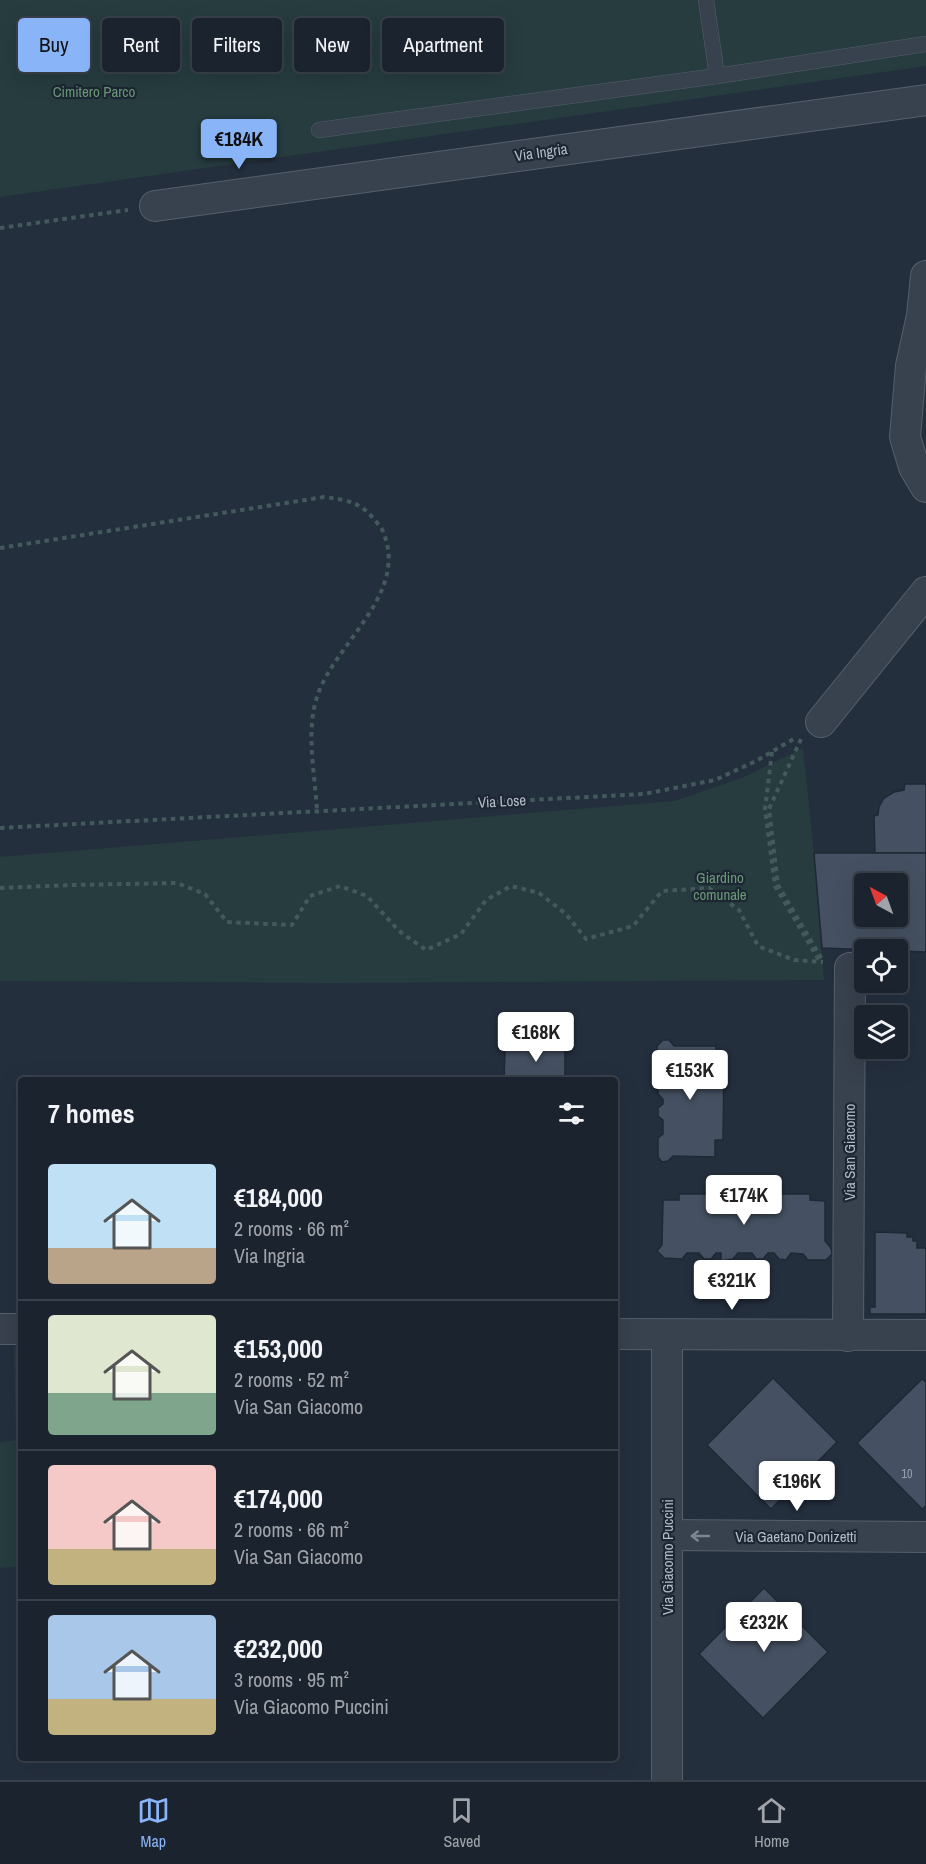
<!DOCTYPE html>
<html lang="en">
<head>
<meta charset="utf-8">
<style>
  :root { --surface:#1b232e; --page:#282f3a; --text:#f1f3f6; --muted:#a0a4aa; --line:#39404a; --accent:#8ab4f8 }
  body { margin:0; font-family:"Archivo Narrow",sans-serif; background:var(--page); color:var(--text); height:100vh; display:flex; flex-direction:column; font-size:22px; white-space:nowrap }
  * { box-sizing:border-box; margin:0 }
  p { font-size:20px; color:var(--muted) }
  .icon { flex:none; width:33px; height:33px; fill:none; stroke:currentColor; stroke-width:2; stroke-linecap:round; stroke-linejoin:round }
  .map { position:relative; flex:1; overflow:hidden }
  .side { position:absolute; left:18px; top:1077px; width:600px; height:684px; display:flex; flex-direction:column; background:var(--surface); border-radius:6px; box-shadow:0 6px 24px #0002,0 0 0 2px var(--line) }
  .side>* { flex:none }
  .hud { position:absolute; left:18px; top:18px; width:600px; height:54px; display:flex; gap:12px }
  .needle { width:39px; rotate:319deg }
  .tools { position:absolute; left:854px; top:873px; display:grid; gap:12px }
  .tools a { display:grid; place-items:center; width:54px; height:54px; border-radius:6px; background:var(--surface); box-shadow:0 6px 24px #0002,0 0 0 2px var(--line); font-size:30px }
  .price { position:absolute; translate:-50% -51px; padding:0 14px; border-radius:6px; background:#fff; color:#222; font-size:20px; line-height:39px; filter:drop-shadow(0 2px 3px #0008) }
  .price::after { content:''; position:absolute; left:50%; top:36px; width:18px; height:14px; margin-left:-9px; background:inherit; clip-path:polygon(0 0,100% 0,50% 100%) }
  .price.selected { background:var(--accent); color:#111 }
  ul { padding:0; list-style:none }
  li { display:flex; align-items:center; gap:18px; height:150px; padding:0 30px }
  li+li { border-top:2px solid var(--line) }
  li span { display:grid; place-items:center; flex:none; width:168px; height:120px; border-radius:6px; color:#555 }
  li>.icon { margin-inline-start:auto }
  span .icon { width:72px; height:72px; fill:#fffc; stroke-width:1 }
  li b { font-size:26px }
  h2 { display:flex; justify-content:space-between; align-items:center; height:72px; padding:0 30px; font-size:26px }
  .chip { padding:0 21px; border-radius:6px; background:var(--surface); box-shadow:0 6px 24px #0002,0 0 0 2px var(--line); font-size:21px; line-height:54px }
  .chip.selected { background:var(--accent); color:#111 }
  .tab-bar { display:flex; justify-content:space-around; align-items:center; height:84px; border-top:2px solid var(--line); background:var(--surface); font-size:16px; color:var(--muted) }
  .tab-bar a { display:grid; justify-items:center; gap:3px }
  .tab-bar .selected { color:var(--accent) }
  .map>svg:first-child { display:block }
  .green { fill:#263c3f }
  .building { fill:#455162; stroke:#1f2835; stroke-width:1.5; fill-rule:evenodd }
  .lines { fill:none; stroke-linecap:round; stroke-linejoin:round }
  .lane-casing { stroke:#565f6c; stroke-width:16 }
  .street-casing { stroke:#565f6c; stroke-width:32 }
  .path { stroke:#44595c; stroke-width:4; stroke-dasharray:4.5 4.5; stroke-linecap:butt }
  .lane { stroke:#38414e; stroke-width:15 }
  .street { stroke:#38414e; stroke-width:30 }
  .oneway { stroke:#7c8592 }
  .labels { text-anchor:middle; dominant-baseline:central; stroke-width:4.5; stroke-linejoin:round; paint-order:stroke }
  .number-label { font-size:12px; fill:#98a1af }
  .park-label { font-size:15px; fill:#6b9a76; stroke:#1d2633 }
  .street-label { font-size:15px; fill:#b4bcc9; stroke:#1d2633 }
</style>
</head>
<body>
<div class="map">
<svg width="926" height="1780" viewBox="0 0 926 1780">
  <rect width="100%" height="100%" fill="#242f3e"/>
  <g class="green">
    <polygon points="0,0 926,0 926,66 0,197"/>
    <polygon points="803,748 814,853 824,980 332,983 0,981 0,857 675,801 744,777"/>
    <polygon points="14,1347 21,1347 21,1566 0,1568 0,1442 16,1440"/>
  </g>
  <g class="building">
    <polygon points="905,784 926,784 926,853 875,853 874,816 878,815 879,807 884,798 894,792 904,790"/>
    <path d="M814,853H926V952L822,948ZM864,884H897V916H864Z"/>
    <polygon points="663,1040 669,1040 674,1046 716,1046 716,1062 724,1062 723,1140 715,1140 715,1157 673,1156 668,1161 662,1162 658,1157 658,1138 663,1134 663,1120 658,1116 658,1108 663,1104 663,1099 658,1094 658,1087 663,1083 663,1069 658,1064 657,1046"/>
    <polygon points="527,1045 565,1045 565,1080 504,1080 505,1050 527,1050"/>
    <polygon points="679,1194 810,1194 810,1200 825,1201 825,1241 831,1248 832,1254 826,1260 808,1260 803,1254 791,1253 786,1260 779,1259 774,1253 768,1253 763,1259 756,1259 752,1253 738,1253 733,1259 721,1261 721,1253 716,1253 711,1259 704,1259 699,1253 687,1253 682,1259 664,1258 657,1251 662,1245 663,1200 679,1200"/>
    <polygon points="875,1232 907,1233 907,1237 913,1237 913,1241 917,1241 917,1248 926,1248 926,1314 870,1314 870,1307 875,1307"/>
    <polygon points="773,1378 837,1442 771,1509 707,1445"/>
    <polygon points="922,1379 926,1382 926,1506 922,1509 857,1443"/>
    <polygon points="764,1588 828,1652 763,1718 699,1654"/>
  </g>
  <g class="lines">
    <g class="lane-casing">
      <g id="lane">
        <polyline points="706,0 717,76"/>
        <polyline points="319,130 717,76 926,44"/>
      </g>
    </g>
    <g class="street-casing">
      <g id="street">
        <polyline points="155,206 926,100"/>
        <polyline points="926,276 922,316 911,366 905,437 914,467 926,487"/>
        <polyline points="821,722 926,592"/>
        <polyline points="0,1329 21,1329"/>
        <polyline points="615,1334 926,1335"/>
        <polyline points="667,1335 667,1780"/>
        <polyline points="848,1336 850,968"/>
        <polyline points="667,1535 926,1537"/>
      </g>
    </g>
    <g class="path">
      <polyline points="0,228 128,210"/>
      <path d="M0,548L324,497C350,500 362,503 378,524C384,530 385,537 387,544C400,599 335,646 318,694C305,730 315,773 317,811"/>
      <polyline points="801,739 769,809 778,885 823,961"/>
      <polyline points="772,752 765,809 775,886 820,962"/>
      <polyline points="0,828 644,794 715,780 756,761 797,737"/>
      <polyline points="0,888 73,885 177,883 205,894 227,922 292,925 310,896 340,886 367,896 399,931 426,950 461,934 486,900 511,886 539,893 566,914 586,939 633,926 662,891 709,888 739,910 758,946 794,960 823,962"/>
    </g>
    <use href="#lane" class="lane"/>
    <use href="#street" class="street"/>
  </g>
  <defs><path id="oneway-shaft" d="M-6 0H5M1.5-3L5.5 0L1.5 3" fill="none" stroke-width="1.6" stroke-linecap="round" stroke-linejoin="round" transform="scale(1.5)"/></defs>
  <use class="oneway" href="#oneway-shaft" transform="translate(700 1536) rotate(-180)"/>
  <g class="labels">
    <g class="number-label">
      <text x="907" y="1474">10</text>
    </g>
    <g class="park-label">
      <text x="94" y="91">Cimitero Parco</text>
      <text x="720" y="877">Giardino<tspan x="720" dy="17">comunale</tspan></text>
    </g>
    <g class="street-label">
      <text transform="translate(541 152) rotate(-8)">Via Ingria</text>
      <text transform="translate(502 801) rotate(-3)">Via Lose</text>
      <text transform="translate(849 1152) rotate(-90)">Via San Giacomo</text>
      <text x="796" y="1536">Via Gaetano Donizetti</text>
      <text transform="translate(667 1557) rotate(-90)">Via Giacomo Puccini</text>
    </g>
  </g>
</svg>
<div class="tools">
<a><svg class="needle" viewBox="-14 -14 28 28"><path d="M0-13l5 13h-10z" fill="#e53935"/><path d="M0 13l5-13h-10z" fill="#a0a4aa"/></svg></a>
<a><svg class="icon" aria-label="locate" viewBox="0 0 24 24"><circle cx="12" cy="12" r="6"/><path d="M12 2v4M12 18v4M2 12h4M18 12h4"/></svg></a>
<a><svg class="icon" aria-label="layers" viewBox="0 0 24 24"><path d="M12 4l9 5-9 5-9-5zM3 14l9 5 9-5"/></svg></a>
</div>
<b class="price selected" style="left:239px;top:170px">€184K</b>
<b class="price" style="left:536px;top:1063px">€168K</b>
<b class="price" style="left:690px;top:1101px">€153K</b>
<b class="price" style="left:744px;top:1226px">€174K</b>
<b class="price" style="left:732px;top:1311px">€321K</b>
<b class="price" style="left:797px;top:1512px">€196K</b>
<b class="price" style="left:764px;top:1653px">€232K</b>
<div class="hud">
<a class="chip selected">Buy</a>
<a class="chip">Rent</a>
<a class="chip">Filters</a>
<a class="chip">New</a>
<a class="chip">Apartment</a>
</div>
<section class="side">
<h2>7 homes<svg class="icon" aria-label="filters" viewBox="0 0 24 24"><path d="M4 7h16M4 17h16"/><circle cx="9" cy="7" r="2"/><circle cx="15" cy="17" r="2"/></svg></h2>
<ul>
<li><span style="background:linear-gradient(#bfe0f5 70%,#b9a48a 0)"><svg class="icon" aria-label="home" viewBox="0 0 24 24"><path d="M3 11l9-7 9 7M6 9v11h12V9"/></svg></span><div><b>€184,000</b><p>2 rooms · 66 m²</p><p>Via Ingria</p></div></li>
<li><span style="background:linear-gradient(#dfe7d0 65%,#7fa58c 0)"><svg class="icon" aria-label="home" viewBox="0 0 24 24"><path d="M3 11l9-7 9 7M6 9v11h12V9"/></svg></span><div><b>€153,000</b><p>2 rooms · 52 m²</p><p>Via San Giacomo</p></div></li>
<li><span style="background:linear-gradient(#f6c9c9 70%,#c2b280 0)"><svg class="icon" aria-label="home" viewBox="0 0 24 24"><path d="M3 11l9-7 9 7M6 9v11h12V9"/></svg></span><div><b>€174,000</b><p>2 rooms · 66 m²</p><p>Via San Giacomo</p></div></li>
<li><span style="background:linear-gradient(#a9c7e8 70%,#c2b280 0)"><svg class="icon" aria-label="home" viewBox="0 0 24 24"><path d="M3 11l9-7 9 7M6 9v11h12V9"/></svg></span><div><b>€232,000</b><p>3 rooms · 95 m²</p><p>Via Giacomo Puccini</p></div></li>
</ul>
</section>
</div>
<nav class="tab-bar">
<a class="selected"><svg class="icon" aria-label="map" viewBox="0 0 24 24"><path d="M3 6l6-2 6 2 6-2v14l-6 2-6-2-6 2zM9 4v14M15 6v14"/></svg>Map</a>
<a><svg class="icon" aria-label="saved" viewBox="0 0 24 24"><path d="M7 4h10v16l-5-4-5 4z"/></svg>Saved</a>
<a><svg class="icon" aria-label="home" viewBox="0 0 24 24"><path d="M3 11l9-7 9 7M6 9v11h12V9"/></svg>Home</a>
</nav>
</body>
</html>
